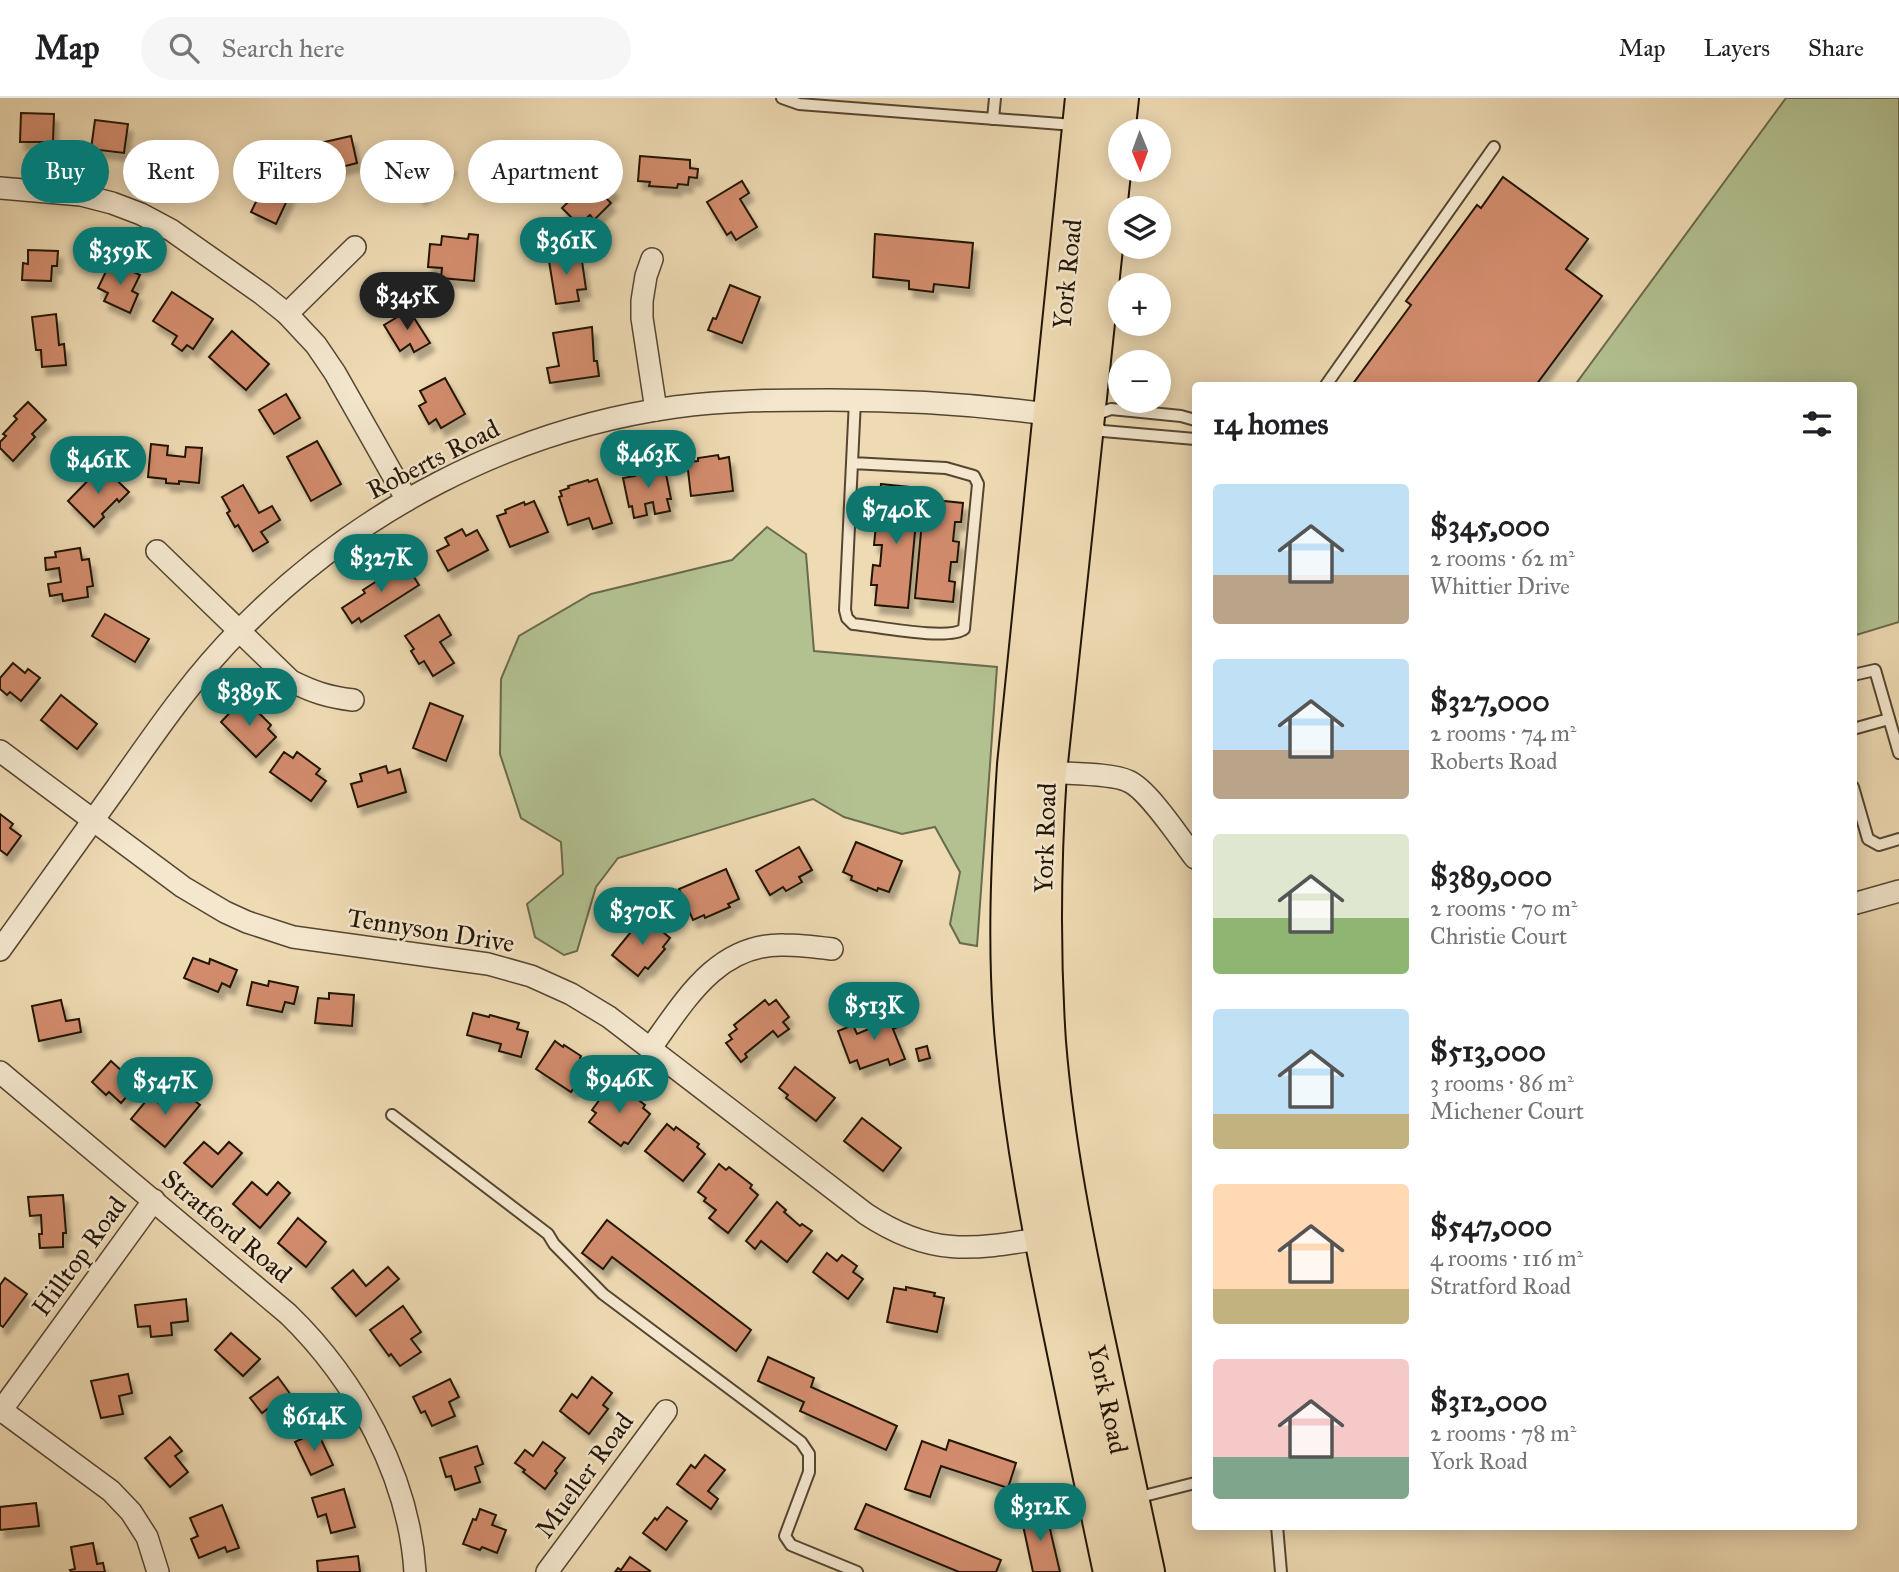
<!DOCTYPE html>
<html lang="en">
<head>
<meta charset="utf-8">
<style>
  :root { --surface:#fff; --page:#f6f6f6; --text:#202124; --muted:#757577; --line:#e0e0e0; --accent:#0f766e }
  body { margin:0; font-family:"IM FELL Great Primer",serif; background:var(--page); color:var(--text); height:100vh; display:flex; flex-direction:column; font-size:26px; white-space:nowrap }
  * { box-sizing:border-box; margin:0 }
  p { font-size:23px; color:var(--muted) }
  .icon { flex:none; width:38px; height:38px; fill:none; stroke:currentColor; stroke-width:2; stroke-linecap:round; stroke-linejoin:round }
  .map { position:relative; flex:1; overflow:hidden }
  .drawer { position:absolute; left:1192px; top:284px; width:665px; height:1148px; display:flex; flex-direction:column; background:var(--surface); border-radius:7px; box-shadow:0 4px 18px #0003 }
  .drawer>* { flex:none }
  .hud { position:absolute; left:21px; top:42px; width:665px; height:63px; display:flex; gap:14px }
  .needle { width:46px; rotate:179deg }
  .buttons { position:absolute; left:1108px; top:21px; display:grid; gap:14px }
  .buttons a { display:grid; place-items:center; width:63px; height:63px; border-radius:50%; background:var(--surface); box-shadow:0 4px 18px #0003; font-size:35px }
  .price { position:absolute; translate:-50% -60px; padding:0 16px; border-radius:24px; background:var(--accent); color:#fff; font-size:23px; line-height:46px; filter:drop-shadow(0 2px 4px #0008) }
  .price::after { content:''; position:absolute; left:50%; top:42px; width:21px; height:16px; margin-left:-10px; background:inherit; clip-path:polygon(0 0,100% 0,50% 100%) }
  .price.selected { background:#222; color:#fff }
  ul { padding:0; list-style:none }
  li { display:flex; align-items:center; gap:21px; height:175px; padding:0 21px }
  li span { display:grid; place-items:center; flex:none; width:196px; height:140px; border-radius:7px; color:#555 }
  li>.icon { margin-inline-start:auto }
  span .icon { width:84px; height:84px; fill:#fffc; stroke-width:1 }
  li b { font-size:30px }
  h2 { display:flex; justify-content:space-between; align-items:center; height:84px; padding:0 21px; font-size:30px }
  .pill { padding:0 24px; border-radius:32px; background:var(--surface); box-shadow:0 4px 18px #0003; font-size:24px; line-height:63px }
  .pill.selected { background:var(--accent); color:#fff }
  header { display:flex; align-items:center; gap:42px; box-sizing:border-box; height:98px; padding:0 35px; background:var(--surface); border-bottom:2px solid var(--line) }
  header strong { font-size:33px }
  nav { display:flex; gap:38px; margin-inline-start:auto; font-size:24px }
  .search { width:490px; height:63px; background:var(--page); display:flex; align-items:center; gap:18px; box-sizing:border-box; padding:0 24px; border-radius:38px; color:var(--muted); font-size:26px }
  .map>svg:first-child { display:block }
  .green { fill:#b3c191; stroke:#6a6b4c; stroke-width:2 }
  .building { fill:#d28c6d; stroke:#221506; stroke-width:2; filter:url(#shadow) }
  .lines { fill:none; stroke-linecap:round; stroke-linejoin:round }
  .lane-casing { stroke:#554631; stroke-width:14 }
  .street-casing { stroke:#554631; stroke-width:24 }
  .highway-casing { stroke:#221506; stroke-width:42 }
  .lane { stroke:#f4e7ce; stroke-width:10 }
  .street { stroke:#f4e7ce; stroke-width:21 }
  .highway { stroke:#eedab3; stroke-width:38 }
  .labels { text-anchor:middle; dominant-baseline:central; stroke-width:5; stroke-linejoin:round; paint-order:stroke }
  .street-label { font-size:26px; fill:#221506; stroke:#f4e7ce }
</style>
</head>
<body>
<header>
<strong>Map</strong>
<div class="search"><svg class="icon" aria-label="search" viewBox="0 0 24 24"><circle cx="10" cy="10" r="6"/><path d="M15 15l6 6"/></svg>Search here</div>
<nav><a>Map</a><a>Layers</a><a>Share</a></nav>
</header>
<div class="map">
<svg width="1899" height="1474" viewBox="0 0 1899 1474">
  <defs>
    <filter id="shadow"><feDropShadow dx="4.5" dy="8" stdDeviation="2" flood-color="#0004"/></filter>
  </defs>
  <rect width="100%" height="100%" fill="#eedab3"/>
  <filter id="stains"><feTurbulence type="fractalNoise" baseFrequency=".00286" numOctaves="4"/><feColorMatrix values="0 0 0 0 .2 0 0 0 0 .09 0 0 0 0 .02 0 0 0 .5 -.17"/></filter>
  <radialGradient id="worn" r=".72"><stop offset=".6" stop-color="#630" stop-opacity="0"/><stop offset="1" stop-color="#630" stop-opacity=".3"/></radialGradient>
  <g class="green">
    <polygon points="1786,0 1899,0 1899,524 1853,538 1853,287 1575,287"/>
    <polygon points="767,429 806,456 814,553 997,569 977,848 960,845 950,826 960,774 935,729 902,736 844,719 813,701 618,760 596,789 577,853 564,857 535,839 527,806 563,776 561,744 521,720 500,656 501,581 519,538 591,496 732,462"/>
  </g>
  <g class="building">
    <polygon points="21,15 54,16 53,44 20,44"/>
    <polygon points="95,22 128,26 124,55 91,51"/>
    <polygon points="351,38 357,65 326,73 320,45"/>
    <polygon points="178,48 207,61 196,87 166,74"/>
    <polygon points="419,57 429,66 434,61 439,66 444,62 451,68 421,99 412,90 409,91 398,80"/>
    <polygon points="640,58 690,62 690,70 698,71 697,80 689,79 688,87 678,86 677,90 649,88 650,84 638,83"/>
    <polygon points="590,68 614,92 606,100 611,105 594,122 590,117 579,127 562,110 586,87 579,79"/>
    <polygon points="1503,79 1588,141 1566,171 1602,198 1536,287 1352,287 1411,207 1406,203 1477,107 1481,110"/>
    <polygon points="742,83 749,95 740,101 757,129 736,142 731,134 727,137 707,104"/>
    <polygon points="265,85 290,96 276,126 251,114"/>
    <polygon points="469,136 478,137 474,183 441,180 442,170 428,169 430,146 441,147 442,138 468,141"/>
    <polygon points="875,136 973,145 969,190 934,186 933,194 909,191 909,183 873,179"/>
    <polygon points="28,152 58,153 57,168 52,168 51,183 22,182 23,165 28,166"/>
    <polygon points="572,154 574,164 582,163 586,191 577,192 579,203 556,206 548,157"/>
    <polygon points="111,163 140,177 132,193 138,196 130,215 104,203 108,195 98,190"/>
    <polygon points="730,187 760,199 742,245 708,232 713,220 716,221"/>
    <polygon points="172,194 213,221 193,251 187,247 182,253 172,246 177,238 153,223"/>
    <polygon points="409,212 430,245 414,254 410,246 400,253 384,227"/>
    <polygon points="56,216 59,247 64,246 66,267 42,269 41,252 36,252 32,219"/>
    <polygon points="592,229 594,263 597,263 599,278 550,285 547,270 559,268 553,235"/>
    <polygon points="232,233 269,266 246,292 209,259"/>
    <polygon points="445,280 465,316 441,330 436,321 429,326 419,308 426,304 420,293"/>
    <polygon points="286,296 300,320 274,336 259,312"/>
    <polygon points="28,304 46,322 32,336 35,339 13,363 0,350 0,344 6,338 3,336 17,321 14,318"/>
    <polygon points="317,343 341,386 311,403 287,359"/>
    <polygon points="151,346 168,348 167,357 185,359 186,349 202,350 199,385 179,383 179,386 166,385 166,381 148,379"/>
    <polygon points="718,357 719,361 729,359 733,393 691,398 687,364 698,363 698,360"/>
    <polygon points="656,367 657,372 665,371 671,401 667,401 670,413 655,416 653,404 645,406 647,417 634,420 632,408 629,409 623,380 635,378 633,371"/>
    <polygon points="102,368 129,394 119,404 117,401 102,416 104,419 94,429 68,403"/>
    <polygon points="597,381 612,425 593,431 589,420 568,427 559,399 562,398 560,393 569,390 568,388 588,382 589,384"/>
    <polygon points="881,386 919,390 908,510 875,507 877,487 871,487 873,467 880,468 882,447 874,447 876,427 884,428 885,408 879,407"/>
    <polygon points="243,387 259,415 272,408 280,422 261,434 268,444 253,453 238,427 235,429 227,415 230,413 222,399"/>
    <polygon points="924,401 963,405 961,424 955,424 953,443 959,444 957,464 951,464 949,483 955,484 953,504 915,500"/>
    <polygon points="534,403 548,434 510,449 497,418 506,415 505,412 524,404 525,407"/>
    <polygon points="462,431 466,438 477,432 488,452 448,473 437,453 449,447 445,440"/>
    <polygon points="80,450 82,462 89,461 93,488 87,489 88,499 63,503 62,496 50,498 48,486 61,484 59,470 46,472 45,460 56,459 55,454"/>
    <polygon points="405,465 419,487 361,524 359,520 352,525 342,510 365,495 363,492"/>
    <polygon points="105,516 149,541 135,564 92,538"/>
    <polygon points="439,517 451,537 440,544 454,565 433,578 424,563 419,566 411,553 414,551 405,538"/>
    <polygon points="13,565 25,575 28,571 40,580 21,603 10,594 7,597 0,591 0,580"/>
    <polygon points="61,597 97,626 77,651 41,622"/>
    <polygon points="240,604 248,612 252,608 271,627 268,631 276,639 256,659 221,624"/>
    <polygon points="430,605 463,618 446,663 413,650"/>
    <polygon points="284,654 293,660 297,654 320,671 316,676 326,683 311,703 270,674"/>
    <polygon points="386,668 388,675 400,671 406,694 358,709 351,686 362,683 360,676"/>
    <polygon points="0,716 13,726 10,730 21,738 7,757 0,752"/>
    <polygon points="856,744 902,763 889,794 878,790 877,793 851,782 852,778 843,774"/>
    <polygon points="799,749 812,772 799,779 802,784 786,793 783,789 770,797 756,773"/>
    <polygon points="726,771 739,801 728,806 730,809 705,820 704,817 693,822 679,791"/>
    <polygon points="644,818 670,840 663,849 665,851 648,871 645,869 638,878 612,857"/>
    <polygon points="193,860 209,866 210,861 237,872 230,889 222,885 218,894 184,880"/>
    <polygon points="269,883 298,889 294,906 285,904 282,914 247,907 252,884 268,888"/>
    <polygon points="329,895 354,897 352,928 315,925 318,900 329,901"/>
    <polygon points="61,902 66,923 79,921 81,934 39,943 32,908"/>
    <polygon points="765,902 769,907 776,902 789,919 783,924 789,931 778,939 773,933 745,956 747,959 741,964 726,945 732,941 729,937 737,931 734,927"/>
    <polygon points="894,911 900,928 893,931 905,961 890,967 888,961 860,971 857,962 850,965 838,933 853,927 857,936 876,928 873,919"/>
    <polygon points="473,915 489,919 490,917 519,925 517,931 528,934 521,959 499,953 501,946 467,937"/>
    <polygon points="555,943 563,949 564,947 581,958 580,960 589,967 571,994 536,971"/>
    <polygon points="927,948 930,960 919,963 916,951"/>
    <polygon points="111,963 137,987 121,1005 109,994 106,997 92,984"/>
    <polygon points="795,969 835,1000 816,1023 786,1000 788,997 779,990"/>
    <polygon points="611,986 620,992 622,989 645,1007 643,1010 650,1016 628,1046 624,1044 621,1048 589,1024 596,1015 592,1012"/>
    <polygon points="186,996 200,1007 165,1049 131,1021 150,998 163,1009 172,997 180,1004"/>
    <polygon points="862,1020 901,1050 883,1073 844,1043"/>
    <polygon points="667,1026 674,1032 676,1029 699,1046 697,1049 705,1056 683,1083 645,1053"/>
    <polygon points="204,1044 218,1056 229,1044 242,1055 212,1089 184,1065"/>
    <polygon points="719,1066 726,1072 729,1069 752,1087 750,1090 758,1097 728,1135 709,1120 716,1112 704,1103 706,1100 698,1094"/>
    <polygon points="252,1084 267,1097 278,1084 290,1095 260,1130 233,1106"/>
    <polygon points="63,1097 66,1135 63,1135 63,1149 40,1150 39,1136 42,1136 41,1117 30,1118 28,1099"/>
    <polygon points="777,1104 786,1112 784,1114 800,1128 802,1126 812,1133 787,1164 761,1143 755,1151 746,1143"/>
    <polygon points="298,1120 326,1144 306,1169 278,1145"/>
    <polygon points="607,1122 751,1232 736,1253 612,1159 603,1171 582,1155"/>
    <polygon points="827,1155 837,1163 842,1157 857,1168 853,1174 863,1181 848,1201 813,1174"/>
    <polygon points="388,1169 399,1181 356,1218 332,1190 353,1172 366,1188"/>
    <polygon points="5,1180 27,1196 3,1229 0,1227 0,1187"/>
    <polygon points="906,1189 935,1195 934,1198 944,1200 937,1234 887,1224 894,1190 906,1192"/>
    <polygon points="186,1201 188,1223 171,1225 172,1237 151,1239 150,1228 138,1229 135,1207"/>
    <polygon points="403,1208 421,1234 411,1241 421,1254 400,1268 391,1256 389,1258 370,1232"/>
    <polygon points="231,1235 260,1261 243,1278 215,1252"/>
    <polygon points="768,1259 814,1280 811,1289 897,1328 886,1352 800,1313 804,1304 758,1283"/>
    <polygon points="128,1276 132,1295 119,1298 123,1316 101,1320 91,1283"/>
    <polygon points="278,1279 301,1311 282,1325 270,1309 262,1315 250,1300"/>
    <polygon points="592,1279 612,1295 603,1307 608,1311 589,1336 560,1313 572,1296 577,1300"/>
    <polygon points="450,1281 459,1299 449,1304 455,1318 432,1328 425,1313 421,1315 413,1299"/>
    <polygon points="317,1333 333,1367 311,1377 295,1344"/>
    <polygon points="170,1339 182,1353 175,1358 188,1374 170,1389 145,1360"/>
    <polygon points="949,1342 1016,1365 1008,1390 941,1368 930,1399 905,1391 922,1343 946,1352"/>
    <polygon points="543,1344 565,1360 555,1373 557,1375 545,1391 523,1374 525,1372 515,1365 525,1352 533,1358"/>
    <polygon points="477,1348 483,1366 475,1369 480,1384 455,1392 451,1378 446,1379 440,1360"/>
    <polygon points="705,1357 725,1372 708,1393 718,1401 711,1411 677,1386 691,1367 695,1370"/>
    <polygon points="344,1391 355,1429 331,1435 326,1416 318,1419 312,1400"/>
    <polygon points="36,1405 39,1428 0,1432 0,1409"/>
    <polygon points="866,1406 1001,1462 996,1474 959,1474 855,1431"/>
    <polygon points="222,1407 239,1450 227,1454 225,1449 199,1460 191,1441 198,1438 190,1420"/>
    <polygon points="667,1409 687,1423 666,1452 643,1435 655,1420 657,1422"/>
    <polygon points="480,1411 496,1417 492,1427 506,1432 497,1455 482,1449 480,1452 463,1446 473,1421 476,1422"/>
    <polygon points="1046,1412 1052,1440 1060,1474 1033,1474 1021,1418"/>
    <polygon points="93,1445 97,1466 103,1465 105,1474 71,1474 70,1472 75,1471 71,1449"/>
    <polygon points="358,1458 360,1474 318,1474 317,1463"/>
    <polygon points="630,1459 650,1473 649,1474 615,1474 618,1470 621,1472"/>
  </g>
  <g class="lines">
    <g class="lane-casing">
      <g id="lane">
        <polyline points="782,0 799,6 1074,27"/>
        <polyline points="993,21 995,0"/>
        <polyline points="1326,287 1494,49"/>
        <polyline points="1092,318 1111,311 1181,318 1195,322"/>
        <polyline points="1093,327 1103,333 1195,341"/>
        <path d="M852,365L946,370L974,378L978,386L964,531C948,543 876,528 853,526L847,520L845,512L855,302"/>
        <polyline points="1853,577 1875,572 1899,655"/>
        <polyline points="1853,631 1889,621"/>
        <polyline points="1853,689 1868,741 1879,747 1899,741"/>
        <polyline points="392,1017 548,1136 554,1146 603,1196 801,1344 809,1356 809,1374 785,1438 791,1447 857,1474"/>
        <polyline points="1136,1400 1195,1385"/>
        <polyline points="1277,1428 1281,1474"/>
      </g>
    </g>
    <g class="street-casing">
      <g id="street">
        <polyline points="0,90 81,97 112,105 141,116 171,132 262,196 287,216 316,247 335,275 407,402"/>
        <polyline points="652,161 646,178 642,203 642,220 656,312"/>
        <polyline points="287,216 355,149"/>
        <path d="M157,453L291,583C313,594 328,599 353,602"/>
        <path d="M0,653L183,789L225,814L247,824L293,839L488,866L531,878L571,896L609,919L866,1116C931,1159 971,1152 1044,1140"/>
        <path d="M1047,674C1067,676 1112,675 1128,683C1148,691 1181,742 1195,760"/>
        <polyline points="1853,806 1899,793"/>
        <path d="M0,852C39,797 78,743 117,689C155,635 193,579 240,532C356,413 510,332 675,309C727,302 778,302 830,302C907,302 986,307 1062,318"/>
        <path d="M650,951C684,904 717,845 784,847C800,847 816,849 832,851"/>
        <path d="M0,974L288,1216C356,1282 409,1378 415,1474"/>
        <polyline points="1,1312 111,1393 131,1414 147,1439 158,1474"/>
        <polyline points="0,1314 154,1102"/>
        <polyline points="547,1474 666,1313"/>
      </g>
    </g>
    <g class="highway-casing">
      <g id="highway">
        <path d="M1085,0L1017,667C1011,762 1006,858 1016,953C1025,1043 1042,1132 1060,1220C1077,1305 1095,1389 1113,1474"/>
        <path id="s1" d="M1119,0L1047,674C1041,764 1040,854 1046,944C1054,1044 1074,1143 1095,1241C1112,1319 1128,1396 1145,1474"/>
      </g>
    </g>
    <use href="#lane" class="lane"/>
    <use href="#street" class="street"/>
    <use href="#highway" class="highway"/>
  </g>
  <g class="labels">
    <g class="street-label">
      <text transform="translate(1067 176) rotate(-84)">York Road</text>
      <text transform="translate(433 361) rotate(-27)">Roberts Road</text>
      <text transform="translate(1045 740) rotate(-88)">York Road</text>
      <text transform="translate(431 832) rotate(9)">Tennyson Drive</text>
      <text transform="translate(227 1128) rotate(40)">Stratford Road</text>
      <text transform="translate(79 1158) rotate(-54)">Hilltop Road</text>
      <text stroke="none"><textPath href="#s1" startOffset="1311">York Road</textPath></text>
      <text transform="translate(584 1377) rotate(-54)">Mueller Road</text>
    </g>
  </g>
  <rect width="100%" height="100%" filter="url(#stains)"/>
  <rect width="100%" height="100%" fill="url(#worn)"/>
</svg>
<div class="buttons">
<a><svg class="needle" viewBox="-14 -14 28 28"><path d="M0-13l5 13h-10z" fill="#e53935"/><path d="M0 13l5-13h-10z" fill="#757577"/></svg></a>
<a><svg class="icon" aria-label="layers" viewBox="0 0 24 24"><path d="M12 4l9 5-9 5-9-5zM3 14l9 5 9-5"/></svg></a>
<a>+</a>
<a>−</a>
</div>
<b class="price" style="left:566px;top:179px">$361K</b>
<b class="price" style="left:120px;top:189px">$359K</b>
<b class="price selected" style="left:407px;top:234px">$345K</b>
<b class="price" style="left:648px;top:392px">$463K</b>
<b class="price" style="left:98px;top:398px">$461K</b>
<b class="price" style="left:896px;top:448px">$740K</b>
<b class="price" style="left:381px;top:496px">$327K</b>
<b class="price" style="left:249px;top:630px">$389K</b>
<b class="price" style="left:642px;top:849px">$370K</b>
<b class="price" style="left:874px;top:944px">$513K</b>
<b class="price" style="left:619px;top:1017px">$946K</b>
<b class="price" style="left:165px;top:1019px">$547K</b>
<b class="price" style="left:314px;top:1355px">$614K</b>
<b class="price" style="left:1040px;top:1445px">$312K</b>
<div class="hud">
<a class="pill selected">Buy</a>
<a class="pill">Rent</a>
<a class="pill">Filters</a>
<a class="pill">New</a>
<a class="pill">Apartment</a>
</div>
<section class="drawer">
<h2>14 homes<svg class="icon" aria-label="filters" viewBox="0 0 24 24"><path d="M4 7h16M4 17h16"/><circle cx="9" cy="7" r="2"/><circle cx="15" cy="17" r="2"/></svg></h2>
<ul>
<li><span style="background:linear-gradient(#bfe0f5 65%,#b9a48a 0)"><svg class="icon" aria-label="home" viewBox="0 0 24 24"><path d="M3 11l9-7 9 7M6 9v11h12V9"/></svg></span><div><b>$345,000</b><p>2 rooms · 62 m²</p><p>Whittier Drive</p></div></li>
<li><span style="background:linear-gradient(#bfe0f5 65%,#b9a48a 0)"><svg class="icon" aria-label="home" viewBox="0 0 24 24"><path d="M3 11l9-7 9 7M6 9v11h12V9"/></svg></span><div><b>$327,000</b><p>2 rooms · 74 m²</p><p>Roberts Road</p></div></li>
<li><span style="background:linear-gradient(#dfe7d0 60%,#8fb573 0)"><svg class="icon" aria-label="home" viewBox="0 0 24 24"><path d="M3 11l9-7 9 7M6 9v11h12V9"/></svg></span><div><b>$389,000</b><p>2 rooms · 70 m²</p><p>Christie Court</p></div></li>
<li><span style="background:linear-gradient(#bfe0f5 75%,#c2b280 0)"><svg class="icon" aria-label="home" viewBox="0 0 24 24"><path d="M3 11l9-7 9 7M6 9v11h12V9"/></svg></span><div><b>$513,000</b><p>3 rooms · 86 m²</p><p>Michener Court</p></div></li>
<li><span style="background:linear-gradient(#ffd9b3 75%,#c2b280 0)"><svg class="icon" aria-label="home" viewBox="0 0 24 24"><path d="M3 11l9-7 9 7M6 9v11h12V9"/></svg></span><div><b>$547,000</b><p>4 rooms · 116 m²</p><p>Stratford Road</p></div></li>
<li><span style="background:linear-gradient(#f6c9c9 70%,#7fa58c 0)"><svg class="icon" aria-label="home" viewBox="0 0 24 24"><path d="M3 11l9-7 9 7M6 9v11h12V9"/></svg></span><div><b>$312,000</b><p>2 rooms · 78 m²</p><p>York Road</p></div></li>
</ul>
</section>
</div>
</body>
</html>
